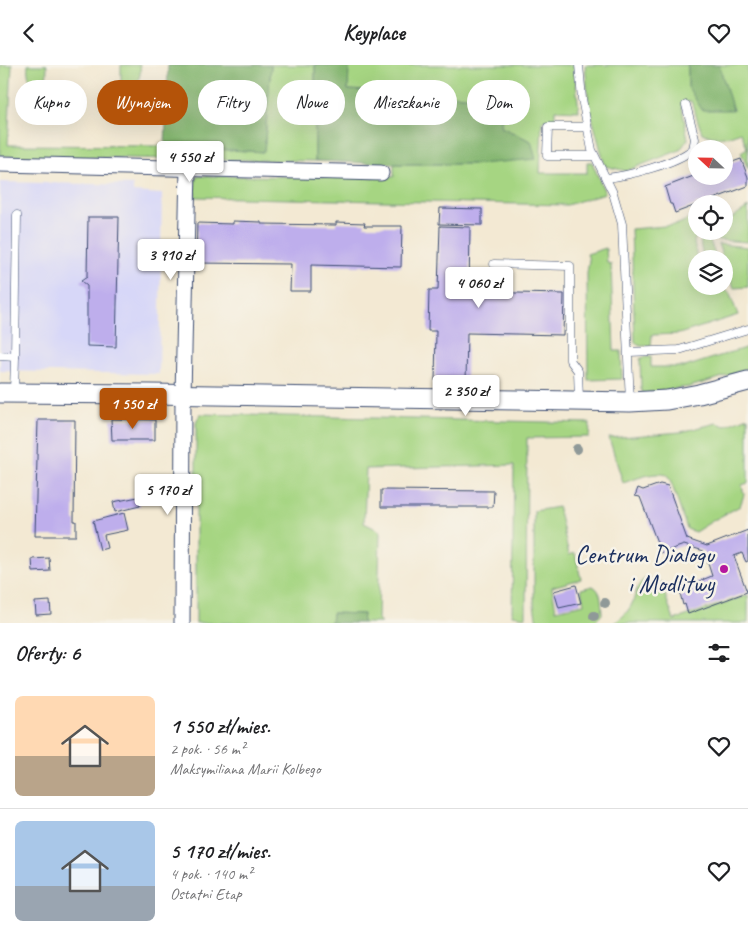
<!DOCTYPE html>
<html lang="pl">
<head>
<meta charset="utf-8">
<style>
  :root { --surface:#fff; --page:#f2f2f2; --text:#202124; --muted:#757577; --line:#e0e0e0; --accent:#b45309 }
  body { margin:0; font-family:Caveat,sans-serif; background:var(--page); color:var(--text); height:100vh; display:flex; flex-direction:column; font-size:19px; white-space:nowrap }
  * { box-sizing:border-box; margin:0 }
  p { font-size:16px; color:var(--muted) }
  .icon { flex:none; width:28px; height:28px; fill:none; stroke:currentColor; stroke-width:2; stroke-linecap:round; stroke-linejoin:round }
  .map { position:relative; height:558px; overflow:hidden }
  .sheet { display:flex; flex-direction:column; background:var(--surface); flex:1 }
  .sheet>* { flex:none }
  .top-card { position:absolute; left:15px; top:15px; width:719px; height:45px; display:flex; gap:10px }
  .needle { width:32px; rotate:292deg }
  .buttons { position:absolute; left:688px; top:75px; display:grid; gap:10px }
  .buttons a { display:grid; place-items:center; width:45px; height:45px; border-radius:50%; background:var(--surface); box-shadow:0 5px 20px #0002; font-size:25px }
  .price { position:absolute; translate:-50% -42px; padding:0 11px; border-radius:5px; background:#fff; color:#222; font-size:16px; line-height:32px; filter:drop-shadow(0 1px 2px #0008) }
  .price::after { content:''; position:absolute; left:50%; top:30px; width:15px; height:11px; margin-left:-8px; background:inherit; clip-path:polygon(0 0,100% 0,50% 100%) }
  .price.active { background:var(--accent); color:#fff }
  ul { padding:0; list-style:none }
  li { display:flex; align-items:center; gap:15px; height:125px; padding:0 15px }
  li+li { border-top:1px solid var(--line) }
  li span { display:grid; place-items:center; flex:none; width:140px; height:100px; border-radius:8px; color:#555 }
  li>.icon { margin-inline-start:auto }
  span .icon { width:60px; height:60px; fill:#fffc; stroke-width:1 }
  li b { font-size:21px }
  h2 { display:flex; justify-content:space-between; align-items:center; height:60px; padding:0 15px; font-size:21px }
  .chip { padding:0 18px; border-radius:22px; background:var(--surface); box-shadow:0 5px 20px #0002; font-size:18px; line-height:45px }
  .chip.active { background:var(--accent); color:#fff }
  header { display:flex; justify-content:space-between; align-items:center; height:65px; padding:0 15px; background:var(--surface); font-size:22px; font-weight:600 }
  .map>svg:first-child { display:block }
  .built { fill:#d7d7f8 }
  .green { fill:#a6d582; stroke:#608270 }
  .forest { fill:#84b670; stroke:#507267 }
  .building { fill:#beaeec }
  .lines { fill:none; stroke-linecap:round; stroke-linejoin:round }
  .service-casing { stroke:#3b4b70; stroke-width:9 }
  .minor-casing { stroke:#3b4b70; stroke-width:17 }
  .tertiary-casing { stroke:#3b4b70; stroke-width:21 }
  .service { stroke:#fff; stroke-width:8 }
  .minor { stroke:#fff; stroke-width:15 }
  .tertiary { stroke:#fff; stroke-width:19 }
  .tree { fill:#8f9998 }
  .poi-dot { fill:#b5179e; stroke:#f7f3e8; stroke-width:2 }
  .labels { text-anchor:middle; dominant-baseline:central; stroke-width:5; stroke-linejoin:round; paint-order:stroke }
  .poi-label { font-size:25px; fill:#1b2f5e; stroke:#f7f3e8; text-anchor:end }
</style>
</head>
<body>
<header><svg class="icon" aria-label="back" viewBox="0 0 24 24"><path d="M15 5l-7 7 7 7"/></svg>Keyplace<svg class="icon" aria-label="heart" viewBox="0 0 24 24"><path d="M12 20l-8-8c-3-5 5-10 8-4 3-6 11-1 8 4z"/></svg></header>
<div class="map">
<svg width="748" height="558" viewBox="0 0 748 558">
  <rect width="100%" height="100%" fill="#f7f3e8"/>
  <filter id="ink" filterUnits="userSpaceOnUse"><feTurbulence type="fractalNoise" baseFrequency=".02" numOctaves="2"/><feDisplacementMap in="SourceGraphic" scale="10" xChannelSelector="R" yChannelSelector="G"/><feConvolveMatrix kernelMatrix="1 2 1 2 8 2 1 2 1" color-interpolation-filters="sRGB"/></filter>
  <filter id="wash" filterUnits="userSpaceOnUse"><feTurbulence type="fractalNoise" baseFrequency=".0096" numOctaves="4" result="noise"/><feDisplacementMap in="SourceGraphic" scale="20" xChannelSelector="R" yChannelSelector="G"/><feGaussianBlur stdDeviation="1.12" result="paint"/><feColorMatrix in="noise" values="0 0 0 0 0 0 0 0 0 0 0 0 0 0 0 0 0 1.4 0 .05"/><feComposite in="paint" operator="in"/></filter>
  <g filter="url(#wash)">
    <rect width="100%" height="100%" fill="#f3e9d3"/>
    <polygon class="built" points="0,117 133,120 133,127 162,129 159,309 0,306"/>
    <g class="green">
      <polygon points="0,0 12,0 8,80 165,81 264,87 271,0 315,0 315,96 0,91"/>
      <path d="M28,0H47L46,27C33,23 26,14 28,0Z"/>
      <path d="M121,0H140C142,15 135,24 121,27Z"/>
      <polygon points="349,0 574,0 579,46 555,45 555,56 542,56 540,108 587,108 587,97 592,97 605,128 567,140 195,132 195,113 199,111 394,112 394,99 479,99 531,76 501,62 502,33 348,25"/>
      <path d="M585,0H688V22L732,44L719,0H748V104L741,87L747,83L741,67C725,73 719,75 702,68L691,36L681,38L688,74L680,85L626,106L605,101L589,41Z"/>
      <polygon points="748,142 748,177 717,175 713,166 724,166 724,158"/>
      <polygon points="696,151 696,166 698,166 694,177 697,194 690,211 696,214 696,221 713,221 729,227 738,250 679,269 652,270 651,281 640,281 635,278 631,164 676,160"/>
      <path d="M705,166H706L717,194H703C702,180 697,180 705,166Z"/>
      <polygon points="718,179 748,182 748,222 734,223"/>
      <polygon points="606,183 607,198 611,199 614,286 621,286 622,314 588,315 587,208 589,195 587,189"/>
      <polygon points="748,282 748,303 730,310 689,322 643,328 641,324 640,294 643,292 651,292 651,302 685,302"/>
      <polygon points="200,349 590,358 589,372 527,373 526,552 512,550 514,400 366,404 364,458 380,466 378,555 381,558 362,558 363,549 332,548 331,558 196,558 196,358"/>
      <path d="M748,352V418L742,420L744,430L740,441L714,455L695,467L687,464L672,420L667,410C653,406 636,414 623,418L609,373L681,367L717,358L726,361Z"/>
      <path d="M558,442L569,490L575,488L581,514L552,522L556,545L584,539L581,524L593,521C603,527 601,538 602,549L594,558H537L534,540V446Z"/>
      <path d="M646,513L664,518V527L674,555L748,530V558H614C620,554 625,550 629,544C637,533 633,522 646,513Z"/>
    </g>
    <g class="forest">
      <polygon points="168,0 271,0 264,87 165,81"/>
      <polygon points="315,0 349,0 348,25 503,33 501,62 531,76 536,94 479,99 394,99 315,96"/>
      <polygon points="688,0 719,0 733,45 702,45 688,22"/>
      <polygon points="332,548 363,549 362,558 331,558"/>
    </g>
    <g id="blocks">
      <g class="building">
        <polygon points="741,94 748,112 748,121 700,139 696,139 696,140 675,148 672,139 670,139 665,122 696,110 724,111 724,100"/>
        <polygon points="440,143 482,144 482,160 439,159"/>
        <polygon points="88,152 119,152 116,282 87,281 87,221 81,216 87,212"/>
        <polygon points="233,156 261,157 261,159 336,160 336,157 365,158 364,161 402,161 401,202 311,200 311,226 290,226 291,199 196,198 197,158 233,159"/>
        <polygon points="440,161 470,162 469,227 564,229 563,270 467,268 466,317 435,316 436,266 428,266 429,225 438,225"/>
        <polygon points="111,354 155,355 155,375 112,375"/>
        <polygon points="38,355 75,355 74,456 76,456 76,471 35,471"/>
        <polygon points="660,419 668,421 687,474 707,481 748,465 748,496 746,497 742,488 734,491 747,527 688,549 685,539 683,540 679,524 712,511 704,486 684,480 661,488 640,432 635,431 638,423 643,425"/>
        <polygon points="381,425 494,426 493,442 381,442"/>
        <polygon points="138,432 140,441 115,447 113,437"/>
        <polygon points="124,448 128,465 104,470 107,483 100,485 93,456"/>
        <polygon points="49,493 50,506 33,507 32,494"/>
        <polygon points="576,520 581,538 559,543 554,526"/>
        <polygon points="50,536 51,549 36,550 35,537"/>
      </g>
    </g>
  </g>
  <g filter="url(#ink)">
    <use href="#blocks" fill-opacity="0" stroke="#3b4b70" stroke-width="1"/>
    <g class="lines">
      <g class="service-casing">
        <g id="service">
          <polyline points="579,0 582,34 592,85 613,128 622,159 630,337"/>
          <polyline points="587,62 548,62 547,91 594,91"/>
          <path d="M606,113C628,111 677,98 693,84L695,74L686,40"/>
          <polyline points="494,199 570,201 570,295 578,306 579,335"/>
          <polyline points="629,287 679,285 748,264"/>
          <polyline points="0,291 15,292 14,327"/>
          <polyline points="15,292 17,150"/>
        </g>
      </g>
      <g class="minor-casing">
        <g id="minor">
          <polyline points="0,99 381,108"/>
          <polyline points="182,558 183,330 188,103"/>
        </g>
      </g>
      <g class="tertiary-casing">
        <polyline id="tertiary" points="0,328 150,329 630,337 667,335 699,329 748,316"/>
      </g>
      <use href="#service" class="service"/>
      <use href="#minor" class="minor"/>
      <use href="#tertiary" class="tertiary"/>
    </g>
    <g class="tree">
      <circle cx="577" cy="384" r="5"/>
      <circle cx="605" cy="538" r="5"/>
      <circle cx="594" cy="551" r="5"/>
    </g>
  </g>
  <circle class="poi-dot" cx="724" cy="504" r="5"/>
  <g class="labels">
    <g class="poi-label">
      <text x="714" y="490">Centrum Dialogu<tspan x="714" dy="29">i Modlitwy</tspan></text>
    </g>
  </g>
</svg>
<div class="buttons">
<a><svg class="needle" viewBox="-14 -14 28 28"><path d="M0-13l5 13h-10z" fill="#e53935"/><path d="M0 13l5-13h-10z" fill="#757577"/></svg></a>
<a><svg class="icon" aria-label="locate" viewBox="0 0 24 24"><circle cx="12" cy="12" r="6"/><path d="M12 2v4M12 18v4M2 12h4M18 12h4"/></svg></a>
<a><svg class="icon" aria-label="layers" viewBox="0 0 24 24"><path d="M12 4l9 5-9 5-9-5zM3 14l9 5 9-5"/></svg></a>
</div>
<b class="price" style="left:190px;top:118px">4 550 zł</b>
<b class="price" style="left:171px;top:216px">3 910 zł</b>
<b class="price" style="left:479px;top:244px">4 060 zł</b>
<b class="price" style="left:466px;top:352px">2 350 zł</b>
<b class="price active" style="left:133px;top:365px">1 550 zł</b>
<b class="price" style="left:168px;top:451px">5 170 zł</b>
<div class="top-card">
<a class="chip">Kupno</a>
<a class="chip active">Wynajem</a>
<a class="chip">Filtry</a>
<a class="chip">Nowe</a>
<a class="chip">Mieszkanie</a>
<a class="chip">Dom</a>
</div>
</div>
<section class="sheet">
<h2>Oferty: 6<svg class="icon" aria-label="filters" viewBox="0 0 24 24"><path d="M4 7h16M4 17h16"/><circle cx="9" cy="7" r="2"/><circle cx="15" cy="17" r="2"/></svg></h2>
<ul>
<li><span style="background:linear-gradient(#ffd9b3 60%,#b9a48a 0)"><svg class="icon" aria-label="home" viewBox="0 0 24 24"><path d="M3 11l9-7 9 7M6 9v11h12V9"/></svg></span><div><b>1 550 zł/mies.</b><p>2 pok. · 56 m²</p><p>Maksymiliana Marii Kolbego</p></div><svg class="icon" aria-label="heart" viewBox="0 0 24 24"><path d="M12 20l-8-8c-3-5 5-10 8-4 3-6 11-1 8 4z"/></svg></li>
<li><span style="background:linear-gradient(#a9c7e8 65%,#9aa5b1 0)"><svg class="icon" aria-label="home" viewBox="0 0 24 24"><path d="M3 11l9-7 9 7M6 9v11h12V9"/></svg></span><div><b>5 170 zł/mies.</b><p>4 pok. · 140 m²</p><p>Ostatni Etap</p></div><svg class="icon" aria-label="heart" viewBox="0 0 24 24"><path d="M12 20l-8-8c-3-5 5-10 8-4 3-6 11-1 8 4z"/></svg></li>
</ul>
</section>
</body>
</html>
